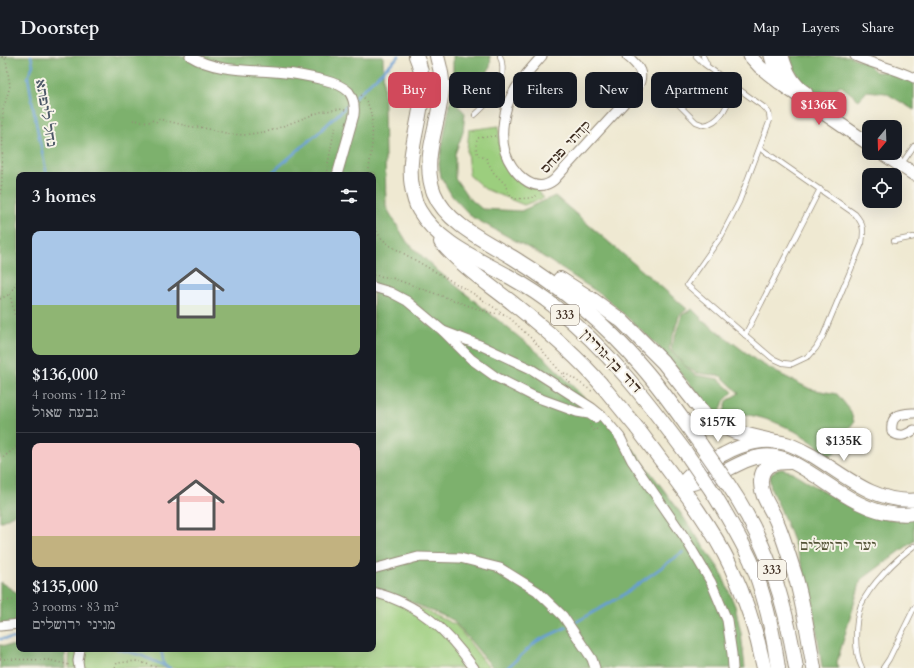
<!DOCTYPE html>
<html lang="en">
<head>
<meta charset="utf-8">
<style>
  :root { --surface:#171b24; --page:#20242c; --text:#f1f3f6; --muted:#9ea1a6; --line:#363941; --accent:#d1495b }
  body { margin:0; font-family:Cardo,"Frank Ruhl Libre",serif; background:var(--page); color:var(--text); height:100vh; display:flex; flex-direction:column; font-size:15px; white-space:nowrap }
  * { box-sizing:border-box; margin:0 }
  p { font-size:13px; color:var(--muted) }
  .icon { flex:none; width:22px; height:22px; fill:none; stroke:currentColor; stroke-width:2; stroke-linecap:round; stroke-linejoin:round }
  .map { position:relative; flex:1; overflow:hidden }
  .panel { position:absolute; left:16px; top:116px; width:360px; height:480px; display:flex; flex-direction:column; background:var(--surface); border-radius:8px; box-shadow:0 4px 16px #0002 }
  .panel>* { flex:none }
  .banner { position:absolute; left:388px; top:16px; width:380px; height:36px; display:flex; gap:8px }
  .needle { width:26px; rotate:199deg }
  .tools { position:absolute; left:862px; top:64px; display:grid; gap:8px }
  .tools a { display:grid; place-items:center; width:40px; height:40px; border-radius:8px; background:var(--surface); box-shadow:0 4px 16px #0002; font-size:20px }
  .price { position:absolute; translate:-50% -34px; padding:0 9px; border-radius:8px; background:#fff; color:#222; font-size:13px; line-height:26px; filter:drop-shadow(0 1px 2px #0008) }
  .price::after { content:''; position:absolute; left:50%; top:24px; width:12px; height:9px; margin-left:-6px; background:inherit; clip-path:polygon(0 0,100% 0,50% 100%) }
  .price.selected { background:var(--accent); color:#fff }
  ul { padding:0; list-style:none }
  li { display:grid; align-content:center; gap:8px; height:212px; padding:0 16px }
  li+li { border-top:1px solid var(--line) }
  li span { display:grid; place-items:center; height:124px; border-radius:8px; color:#555 }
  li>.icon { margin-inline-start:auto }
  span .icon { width:72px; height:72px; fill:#fffc; stroke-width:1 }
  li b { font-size:17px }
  h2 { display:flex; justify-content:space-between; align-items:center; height:48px; padding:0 16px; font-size:17px }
  .chip { padding:0 14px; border-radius:8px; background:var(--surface); box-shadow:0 4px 16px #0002; font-size:14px; line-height:36px }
  .chip.selected { background:var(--accent); color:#fff }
  header { display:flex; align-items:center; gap:24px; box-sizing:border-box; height:56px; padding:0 20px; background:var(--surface); border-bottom:1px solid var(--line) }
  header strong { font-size:19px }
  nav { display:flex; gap:22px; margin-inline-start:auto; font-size:14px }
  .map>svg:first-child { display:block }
  .green { fill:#9cce7e; stroke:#6c7c4e }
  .forest { fill:#7db16d; stroke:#5c6e46 }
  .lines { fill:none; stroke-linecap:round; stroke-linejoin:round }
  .stream { stroke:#669ed4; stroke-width:2.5 }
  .lane-casing { stroke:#958a78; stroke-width:6 }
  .street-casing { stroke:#958a78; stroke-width:11 }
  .secondary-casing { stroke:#958a78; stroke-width:15 }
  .primary-casing { stroke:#958a78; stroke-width:16 }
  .path { stroke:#958a78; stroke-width:1.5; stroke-dasharray:1 3; stroke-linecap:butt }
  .lane { stroke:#fff; stroke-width:4.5 }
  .street { stroke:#fff; stroke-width:9 }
  .secondary { stroke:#fff; stroke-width:13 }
  .primary { stroke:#fff; stroke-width:14 }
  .primary-bridge-casing { stroke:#958a78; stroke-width:16; stroke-linecap:butt }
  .primary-bridge { stroke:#fff; stroke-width:14 }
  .labels { text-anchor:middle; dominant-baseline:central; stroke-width:4; stroke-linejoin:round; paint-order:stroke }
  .shield { fill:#f7f3e8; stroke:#73665b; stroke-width:1 }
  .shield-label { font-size:12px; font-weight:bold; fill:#3b2a1e }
  .street-label { font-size:13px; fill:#3b2a1e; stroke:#f7f3e8 }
  .park-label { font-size:13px; fill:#535336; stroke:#f7f3e8 }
  .water-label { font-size:14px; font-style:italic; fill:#4c5867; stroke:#f7f3e8 }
</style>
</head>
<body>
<header>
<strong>Doorstep</strong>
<nav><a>Map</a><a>Layers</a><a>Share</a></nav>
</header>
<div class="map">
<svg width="914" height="612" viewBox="0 0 914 612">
  <rect width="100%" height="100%" fill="#f7f3e8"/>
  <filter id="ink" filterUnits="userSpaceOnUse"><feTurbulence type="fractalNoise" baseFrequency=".025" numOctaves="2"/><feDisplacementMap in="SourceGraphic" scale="8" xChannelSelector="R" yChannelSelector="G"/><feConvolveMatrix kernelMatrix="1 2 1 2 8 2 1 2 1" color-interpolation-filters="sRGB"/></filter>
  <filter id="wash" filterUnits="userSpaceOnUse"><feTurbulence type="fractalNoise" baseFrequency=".012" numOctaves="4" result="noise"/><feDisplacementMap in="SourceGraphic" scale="16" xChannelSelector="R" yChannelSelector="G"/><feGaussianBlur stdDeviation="0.9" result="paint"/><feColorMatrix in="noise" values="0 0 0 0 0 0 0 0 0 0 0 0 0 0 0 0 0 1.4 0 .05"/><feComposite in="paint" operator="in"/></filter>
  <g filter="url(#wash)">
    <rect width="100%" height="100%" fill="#efe9d2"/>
    <g class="green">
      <polygon points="499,70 499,88 502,105 510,115 524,129 536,133 544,142 524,149 485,133 469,119 467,94 469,74"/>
      <polygon points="373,533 404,545 456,569 489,612 69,612 70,593 373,593"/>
    </g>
    <g class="forest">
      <polygon points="0,0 383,0 386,151 407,186 439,216 547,304 630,389 675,449 720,514 735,550 741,577 745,612 493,612 453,564 373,530 373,119 19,119 19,456 0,466"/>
      <path d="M453,0H490C492,10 489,15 483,22H476L466,20L457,31L452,43L465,57L463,76L455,98V122L468,141L482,153L521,155L555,140L687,253L679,260L669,293L683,308L671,293L682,259L692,253L704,265L757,305L776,316L810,333L837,338L850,354L854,366L839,385L844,388L828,402C813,379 766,359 739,358C734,357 728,359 723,360L727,345L739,337L721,320L696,317L684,309L695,319L719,323L733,336L724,345L719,359H716L656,288L605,241L536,196L472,161L452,140L441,121L439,108L451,41L453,18Z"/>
      <path d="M790,0H849L867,7L876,16H881L888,14L914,26V54L886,37L867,35L859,44L840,29L832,38C827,38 820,37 816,36C802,30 793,13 790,0Z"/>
      <path d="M782,413L792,416C829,438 868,471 914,462V485L861,524L837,606L838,612H822C817,573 811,535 798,498C792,482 786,467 780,452C776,443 771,436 770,426C769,417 774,414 782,413Z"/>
      <polygon points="0,526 19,538 19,572 0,574"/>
      <polygon points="19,588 19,593 64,593 65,594 66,612 0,612 0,589 11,590"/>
    </g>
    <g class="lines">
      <g class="stream">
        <polyline points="31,0 33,9 28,21 36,67 47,119"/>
        <polyline points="354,42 399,0"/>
        <polyline points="269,119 318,77 351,46"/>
        <polyline points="571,569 620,541 683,496"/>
        <polyline points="0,583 19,582"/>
        <polyline points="117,593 140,599 170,612"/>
        <polyline points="161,593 164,609"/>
        <polyline points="507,612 537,585 567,571"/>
      </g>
    </g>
  </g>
  <g filter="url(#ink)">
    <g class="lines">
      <g class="lane-casing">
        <g id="lane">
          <path d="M696,0L704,8L765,52L769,57L770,64L739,146L722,179L687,229L772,302L783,307L792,308L809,300L816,292L823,280L862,187C864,173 864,169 855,158L760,92"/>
          <polyline points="703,0 707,8"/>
          <path d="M667,37L696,66L704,69C723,66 728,46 735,31"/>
          <path d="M475,59C482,52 493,43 498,33C503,24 504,9 500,0"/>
          <polyline points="905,103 914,90"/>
          <polyline points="894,185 914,181"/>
          <polyline points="745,279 820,133"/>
          <path d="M862,612C857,602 856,593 856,582C856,571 857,559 861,549C870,529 896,503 914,490"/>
          <polyline points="883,612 889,603 914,552"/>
        </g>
      </g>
      <g class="street-casing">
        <g id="street">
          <path d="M190,0C217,17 254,13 285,17C298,18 311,21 324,24C332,26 343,30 349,36C354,43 355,51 354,59L337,119"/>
          <path d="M542,0C529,15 514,30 507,50C503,64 501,82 505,96C511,115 534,141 554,124L637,33C645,17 640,11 627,0"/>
          <path d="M855,0C874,9 895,12 914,22"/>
          <polyline points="373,231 390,236 407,245 443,275 471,303 496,321 533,340 577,356 589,358 595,362"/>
          <polyline points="443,275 482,290 531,313 592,352 603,361 620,381 632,405 685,482 711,526 727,564 732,598 733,612"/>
          <path d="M914,357C900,358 890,358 892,376C900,382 906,379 914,374"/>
          <polyline points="373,513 418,501 460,502 500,512 537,535 563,560 592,603 595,612"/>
          <path d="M373,536C420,548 447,574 474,612"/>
          <polyline points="0,570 19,568"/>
          <polyline points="79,612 78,605 80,593"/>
        </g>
      </g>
      <g class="secondary-casing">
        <g id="secondary">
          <polyline points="750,0 760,11 780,27"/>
          <polyline points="771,0 777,20 784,30 869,88"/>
          <path d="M782,0C786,15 793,29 806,37"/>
          <polyline points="882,97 914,118"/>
          <path d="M680,430C693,413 705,408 724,398C742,388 767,381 788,388C797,391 805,396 813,400C844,419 875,447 914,444"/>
          <path d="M680,430C692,428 702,426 713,421C731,413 751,398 772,400C785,401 798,409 809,416C835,432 863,456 896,458C902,458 908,459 914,457"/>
        </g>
      </g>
      <g class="primary-casing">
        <g id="primary">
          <path d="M416,0C435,42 404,86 412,131C413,138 415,147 419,154C438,187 478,203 510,221C526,230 541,239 555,251C609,295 645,342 686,397"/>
          <path d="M437,0C439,9 443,20 442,30C441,65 420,102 434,137C446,167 485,185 512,201C561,231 606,268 643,312C664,336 682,363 701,389"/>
          <path d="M441,186C462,211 490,229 515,249C545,273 575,298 600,327"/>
          <polyline points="560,223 593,244 622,265 663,306 705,359 717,368 735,376 776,386"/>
          <path d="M637,372C670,417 707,461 731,511C746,543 757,578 764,612"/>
          <path d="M790,406C775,406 762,407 761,425C760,439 771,452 776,464C784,482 789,501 795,519C804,549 808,581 814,612"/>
          <path d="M726,425C766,483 785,543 796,612"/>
          <path d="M712,435C726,458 740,481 751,505C765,539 773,576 778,612"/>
        </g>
      </g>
      <g class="path">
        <polyline points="2,1 10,0"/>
        <path d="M361,39C379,53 371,99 368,119"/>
        <polyline points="133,64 149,66 151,64 157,66 159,63 192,71 200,71 230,78 244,79 270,75 320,56 339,53 346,54"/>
        <path d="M495,80L478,82C475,88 476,93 478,100L486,102L493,116L505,128L508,136L514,143L530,142L536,140L537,138"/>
        <polyline points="326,119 335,70"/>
        <polyline points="0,138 2,126 3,54 10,30 6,4 1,0"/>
        <polyline points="373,168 380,181 389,189 474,238 511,263 535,286 571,328"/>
        <polyline points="373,219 392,222 475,252 488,256 505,259"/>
        <polyline points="10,238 15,261 19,261"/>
        <polyline points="0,243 10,238 19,222"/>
        <polyline points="564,317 573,322 593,336"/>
        <polyline points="590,368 589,370 595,375 599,370"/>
        <polyline points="0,404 19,389"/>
        <polyline points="0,545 19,544"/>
        <polyline points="0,603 48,604 70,609"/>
        <polyline points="115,612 117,607 138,605 158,612"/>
      </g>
      <use href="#lane" class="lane"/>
      <use href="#street" class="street"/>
      <use href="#secondary" class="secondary"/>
      <use href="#primary" class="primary"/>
      <g class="primary-bridge-casing">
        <g id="primary-bridge">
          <polyline points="600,327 637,372"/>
          <polyline points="701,389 726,425"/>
          <polyline points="686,397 712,435"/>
        </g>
      </g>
      <use href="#primary-bridge" class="primary-bridge"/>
    </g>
  </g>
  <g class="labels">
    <g class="shield">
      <rect x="551" y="249" width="28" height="20" rx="3"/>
      <rect x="758" y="504" width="28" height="20" rx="3"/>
    </g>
    <g class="shield-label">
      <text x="565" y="259">333</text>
      <text x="772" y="514">333</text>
    </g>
    <g class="street-label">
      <text transform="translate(566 91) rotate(-47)">קהתי פנחס</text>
      <text transform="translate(611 305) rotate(47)">דוד בן-גוריון</text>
    </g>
    <g class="park-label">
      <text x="838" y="490">יער ירושלים</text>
    </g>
    <g class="water-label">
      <text transform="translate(46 57) rotate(80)">נחל ליפתא</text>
    </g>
  </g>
</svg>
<div class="tools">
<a><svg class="needle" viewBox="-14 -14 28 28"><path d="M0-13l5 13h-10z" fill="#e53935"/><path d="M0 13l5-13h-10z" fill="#9ea1a6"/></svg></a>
<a><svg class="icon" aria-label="locate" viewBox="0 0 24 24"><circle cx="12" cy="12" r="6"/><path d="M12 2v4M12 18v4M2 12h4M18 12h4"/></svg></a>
</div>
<b class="price selected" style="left:819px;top:70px">$136K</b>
<b class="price" style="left:718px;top:387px">$157K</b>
<b class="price" style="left:844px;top:406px">$135K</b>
<div class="banner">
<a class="chip selected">Buy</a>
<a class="chip">Rent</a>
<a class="chip">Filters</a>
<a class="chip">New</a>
<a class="chip">Apartment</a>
</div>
<section class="panel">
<h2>3 homes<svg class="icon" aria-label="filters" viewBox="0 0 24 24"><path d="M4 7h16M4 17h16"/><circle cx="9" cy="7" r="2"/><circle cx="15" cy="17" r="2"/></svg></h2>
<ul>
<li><span style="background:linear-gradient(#a9c7e8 60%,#8fb573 0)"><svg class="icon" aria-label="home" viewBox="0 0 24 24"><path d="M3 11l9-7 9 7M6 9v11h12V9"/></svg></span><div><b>$136,000</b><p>4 rooms · 112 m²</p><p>גבעת שאול</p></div></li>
<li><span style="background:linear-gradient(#f6c9c9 75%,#c2b280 0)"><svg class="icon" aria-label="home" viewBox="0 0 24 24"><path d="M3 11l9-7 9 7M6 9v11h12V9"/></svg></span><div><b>$135,000</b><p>3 rooms · 83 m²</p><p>מגיני ירושלים</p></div></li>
</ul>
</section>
</div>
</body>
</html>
